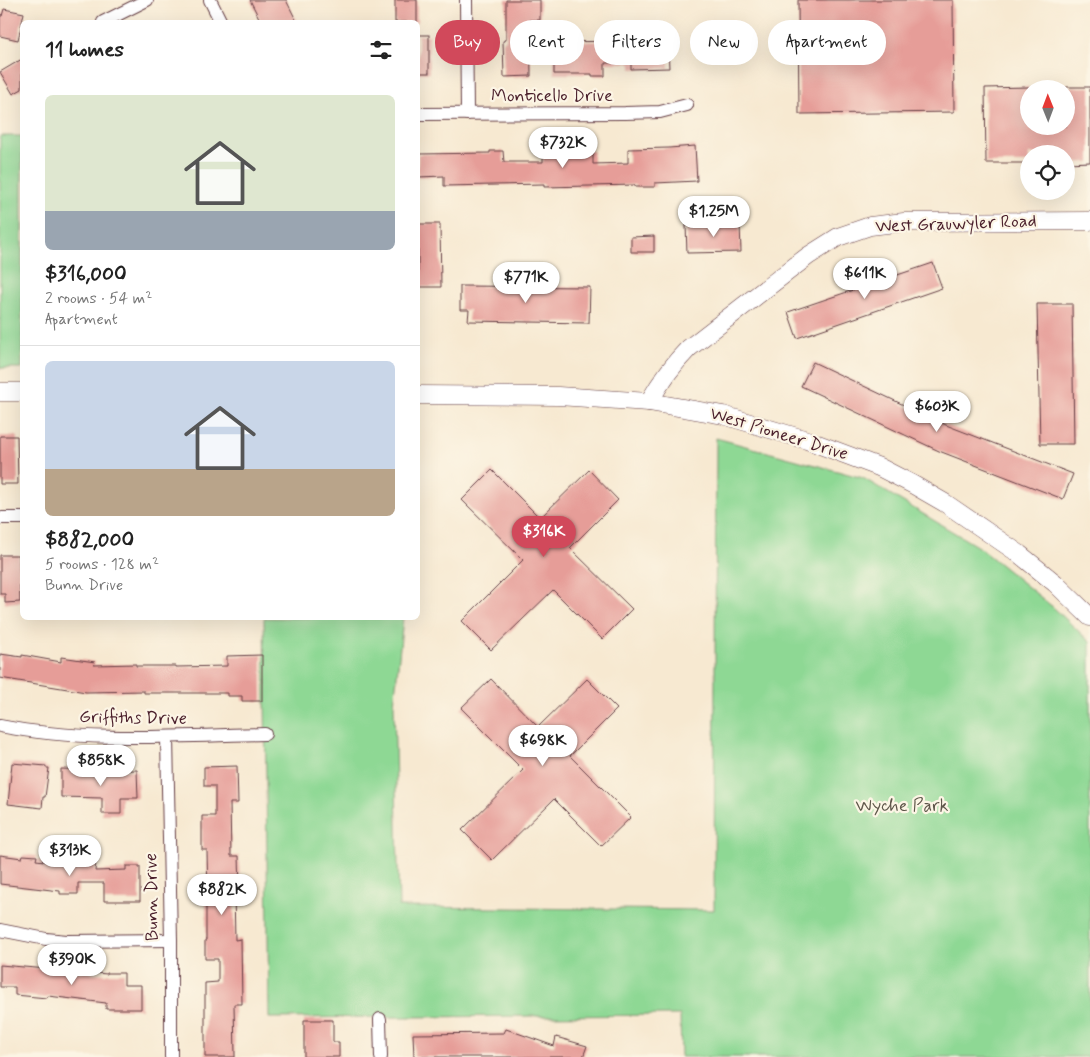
<!DOCTYPE html>
<html lang="en">
<head>
<meta charset="utf-8">
<style>
  :root { --surface:#fff; --page:#f2f2f2; --text:#222; --muted:#767676; --line:#e0e0e0; --accent:#d1495b }
  body { margin:0; font-family:Mynerve,sans-serif; background:var(--page); color:var(--text); height:100vh; display:flex; flex-direction:column; font-size:19px; white-space:nowrap }
  * { box-sizing:border-box; margin:0 }
  p { font-size:16px; color:var(--muted) }
  .icon { flex:none; width:28px; height:28px; fill:none; stroke:currentColor; stroke-width:2; stroke-linecap:round; stroke-linejoin:round }
  .map { position:relative; flex:1; overflow:hidden }
  .sheet { position:absolute; left:20px; top:20px; width:400px; height:600px; display:flex; flex-direction:column; background:var(--surface); border-radius:8px; box-shadow:0 5px 20px #0002 }
  .sheet>* { flex:none }
  .guide { position:absolute; left:435px; top:20px; width:475px; height:45px; display:flex; gap:10px }
  .needle { width:32px; rotate:359deg }
  .controls { position:absolute; left:1020px; top:80px; display:grid; gap:10px }
  .controls a { display:grid; place-items:center; width:55px; height:55px; border-radius:50%; background:var(--surface); box-shadow:0 5px 20px #0002; font-size:25px }
  .price { position:absolute; translate:-50% -42px; padding:0 11px; border-radius:18px; background:#fff; color:#222; font-size:16px; line-height:32px; filter:drop-shadow(0 1px 2px #0008) }
  .price::after { content:''; position:absolute; left:50%; top:30px; width:15px; height:11px; margin-left:-8px; background:inherit; clip-path:polygon(0 0,100% 0,50% 100%) }
  .price.current { background:var(--accent); color:#fff }
  ul { padding:0; list-style:none }
  li { display:grid; align-content:center; gap:10px; height:265px; padding:0 25px }
  li+li { border-top:1px solid var(--line) }
  li span { display:grid; place-items:center; height:155px; border-radius:8px; color:#555 }
  li>.icon { margin-inline-start:auto }
  span .icon { width:90px; height:90px; fill:#fffc; stroke-width:1 }
  li b { font-size:21px }
  h2 { display:flex; justify-content:space-between; align-items:center; height:60px; padding:0 25px; font-size:21px }
  .pill { padding:0 18px; border-radius:22px; background:var(--surface); box-shadow:0 5px 20px #0002; font-size:18px; line-height:45px }
  .pill.current { background:var(--accent); color:#fff }
  .map>svg:first-child { display:block }
  .green { fill:#8ed894; stroke:#6c7c60 }
  .building { fill:#e69d98 }
  .lines { fill:none; stroke-linecap:round; stroke-linejoin:round }
  .minor-casing { stroke:#643d44; stroke-width:14 }
  .secondary-casing { stroke:#643d44; stroke-width:19 }
  .minor { stroke:#fff; stroke-width:12 }
  .secondary { stroke:#fff; stroke-width:18 }
  .labels { text-anchor:middle; dominant-baseline:central; stroke-width:4.5; stroke-linejoin:round; paint-order:stroke }
  .street-label { font-size:18px; fill:#4a1f2b; stroke:#fcf5e5 }
  .park-label { font-size:18px; fill:#5e564a; stroke:#fcf5e5 }
</style>
</head>
<body>
<div class="map">
<svg width="1090" height="1057" viewBox="0 0 1090 1057">
  <rect width="100%" height="100%" fill="#fcf5e5"/>
  <filter id="ink" filterUnits="userSpaceOnUse"><feTurbulence type="fractalNoise" baseFrequency=".02" numOctaves="2"/><feDisplacementMap in="SourceGraphic" scale="10" xChannelSelector="R" yChannelSelector="G"/><feConvolveMatrix kernelMatrix="1 2 1 2 8 2 1 2 1" color-interpolation-filters="sRGB"/></filter>
  <filter id="wash" filterUnits="userSpaceOnUse"><feTurbulence type="fractalNoise" baseFrequency=".0096" numOctaves="4" result="noise"/><feDisplacementMap in="SourceGraphic" scale="20" xChannelSelector="R" yChannelSelector="G"/><feGaussianBlur stdDeviation="1.12" result="paint"/><feColorMatrix in="noise" values="0 0 0 0 0 0 0 0 0 0 0 0 0 0 0 0 0 1.4 0 .05"/><feComposite in="paint" operator="in"/></filter>
  <g filter="url(#wash)">
    <rect width="100%" height="100%" fill="#f7e9d1"/>
    <g class="green">
      <rect x="0" y="136" width="22" height="232"/>
      <polygon points="716,438 863,478 980,548 1054,608 1090,642 1090,1057 681,1057 680,1015 269,1018 264,618 403,618 394,705 399,907 714,910"/>
    </g>
    <g id="blocks">
      <g class="building">
        <polygon points="250,0 286,0 297,22 261,22"/>
        <rect x="395" y="0" width="22" height="22"/>
        <polygon points="506,0 540,0 540,20 530,20 531,76 504,77 503,41 506,40"/>
        <polygon points="798,0 953,0 954,112 799,114"/>
        <polygon points="4,9 24,13 18,40 0,36 0,16 2,16"/>
        <rect x="418" y="35" width="11" height="38"/>
        <polygon points="625,41 625,46 668,46 669,68 631,69 631,63 605,63 605,76 592,76 592,74 554,74 554,42"/>
        <polygon points="22,59 22,89 13,94 0,72"/>
        <polygon points="1029,87 1029,126 1066,126 1066,87 1090,87 1090,162 1066,163 1066,154 1029,154 1029,163 986,163 985,88"/>
        <polygon points="695,146 697,181 655,183 655,187 635,187 635,185 544,187 544,184 444,186 444,176 418,177 418,154 490,153 490,151 503,151 504,162 543,162 543,151 593,151 593,164 628,163 628,149 669,148"/>
        <polygon points="418,224 440,224 441,287 418,287"/>
        <polygon points="740,224 741,252 687,253 686,225"/>
        <polygon points="654,236 654,252 631,252 631,237"/>
        <polygon points="933,263 942,288 797,338 788,312"/>
        <polygon points="460,286 590,287 589,323 468,321 469,310 460,310"/>
        <polygon points="1037,304 1072,304 1074,444 1040,444"/>
        <polygon points="813,362 946,425 1073,474 1063,499 939,451 801,386"/>
        <polygon points="0,436 17,436 18,484 0,484"/>
        <polygon points="492,470 540,518 589,470 618,500 570,548 632,609 602,639 553,590 491,650 462,621 523,560 462,500"/>
        <polygon points="0,555 19,555 20,602 5,603 5,594 0,594"/>
        <polygon points="0,654 22,657 22,655 61,662 61,657 95,662 94,665 136,664 136,666 176,666 176,667 227,666 227,656 262,655 262,701 242,701 242,696 228,696 228,693 144,693 144,691 86,692 0,678"/>
        <polygon points="491,679 538,727 587,679 617,709 570,756 631,817 601,846 554,799 492,860 462,830 523,770 461,708"/>
        <polygon points="12,763 46,766 46,768 49,768 45,797 43,797 42,808 8,804"/>
        <polygon points="237,766 238,803 230,803 231,856 239,856 240,891 234,891 235,940 241,939 242,1004 234,1004 235,1057 205,1057 205,983 218,982 218,959 205,959 205,940 206,940 206,900 208,900 207,850 202,850 202,816 215,816 215,786 204,786 204,767"/>
        <polygon points="61,769 91,770 91,771 137,770 138,798 121,798 121,814 102,814 102,798 61,797"/>
        <polygon points="0,855 22,858 23,855 37,856 36,860 61,863 61,861 96,861 95,871 126,870 126,866 140,866 140,901 104,901 104,883 78,883 78,894 60,894 60,891 0,884"/>
        <polygon points="0,965 107,974 107,973 124,973 124,985 141,985 141,1009 106,1009 106,1003 48,996 47,998 15,995 15,987 0,987"/>
        <polygon points="304,1020 333,1020 333,1042 339,1042 339,1057 304,1057"/>
        <polygon points="506,1029 554,1046 556,1037 587,1046 583,1057 414,1057 413,1034 504,1033"/>
      </g>
    </g>
  </g>
  <g filter="url(#ink)">
    <use href="#blocks" fill-opacity="0" stroke="#643d44" stroke-width="1"/>
    <g class="lines">
      <g class="minor-casing">
        <g id="minor">
          <polyline points="210,0 221,22"/>
          <polyline points="466,0 467,114"/>
          <polyline points="103,22 147,0"/>
          <polyline points="418,114 625,113 660,112 687,105"/>
          <polyline points="0,518 22,518"/>
          <path d="M0,726C87,743 177,736 265,734"/>
          <polyline points="167,737 171,940 171,1057"/>
          <polyline points="0,930 46,939 67,941 171,940"/>
          <polyline points="380,1019 381,1057"/>
        </g>
      </g>
      <g class="secondary-casing">
        <g id="secondary">
          <polyline points="0,392 22,392"/>
          <polyline points="418,395 558,396 649,402 723,415 807,440 879,467 912,484 945,503 1018,553 1055,583 1090,617"/>
          <path d="M649,402C661,381 672,365 689,348L808,256L838,237L870,226L904,222L1090,221"/>
        </g>
      </g>
      <use href="#minor" class="minor"/>
      <use href="#secondary" class="secondary"/>
    </g>
  </g>
  <g class="labels">
    <g class="street-label">
      <text x="552" y="96">Monticello Drive</text>
      <text transform="translate(956 224) rotate(-2)">West Grauwyler Road</text>
      <text transform="translate(779 434) rotate(17)">West Pioneer Drive</text>
      <text transform="translate(133 718) rotate(1)">Griffiths Drive</text>
      <text transform="translate(152 897) rotate(-91)">Bunn Drive</text>
    </g>
    <g class="park-label">
      <text x="902" y="806">Wyche Park</text>
    </g>
  </g>
</svg>
<div class="controls">
<a><svg class="needle" viewBox="-14 -14 28 28"><path d="M0-13l5 13h-10z" fill="#e53935"/><path d="M0 13l5-13h-10z" fill="#767676"/></svg></a>
<a><svg class="icon" aria-label="locate" viewBox="0 0 24 24"><circle cx="12" cy="12" r="6"/><path d="M12 2v4M12 18v4M2 12h4M18 12h4"/></svg></a>
</div>
<b class="price" style="left:563px;top:169px">$732K</b>
<b class="price" style="left:714px;top:238px">$1.25M</b>
<b class="price" style="left:865px;top:300px">$611K</b>
<b class="price" style="left:526px;top:304px">$771K</b>
<b class="price" style="left:937px;top:433px">$603K</b>
<b class="price current" style="left:544px;top:558px">$316K</b>
<b class="price" style="left:543px;top:767px">$698K</b>
<b class="price" style="left:101px;top:787px">$858K</b>
<b class="price" style="left:70px;top:877px">$313K</b>
<b class="price" style="left:222px;top:916px">$882K</b>
<b class="price" style="left:72px;top:986px">$390K</b>
<div class="guide">
<a class="pill current">Buy</a>
<a class="pill">Rent</a>
<a class="pill">Filters</a>
<a class="pill">New</a>
<a class="pill">Apartment</a>
</div>
<section class="sheet">
<h2>11 homes<svg class="icon" aria-label="filters" viewBox="0 0 24 24"><path d="M4 7h16M4 17h16"/><circle cx="9" cy="7" r="2"/><circle cx="15" cy="17" r="2"/></svg></h2>
<ul>
<li><span style="background:linear-gradient(#dfe7d0 75%,#9aa5b1 0)"><svg class="icon" aria-label="home" viewBox="0 0 24 24"><path d="M3 11l9-7 9 7M6 9v11h12V9"/></svg></span><div><b>$316,000</b><p>2 rooms · 54 m²</p><p>Apartment</p></div></li>
<li><span style="background:linear-gradient(#c9d6e8 70%,#b9a48a 0)"><svg class="icon" aria-label="home" viewBox="0 0 24 24"><path d="M3 11l9-7 9 7M6 9v11h12V9"/></svg></span><div><b>$882,000</b><p>5 rooms · 128 m²</p><p>Bunn Drive</p></div></li>
</ul>
</section>
</div>
</body>
</html>
